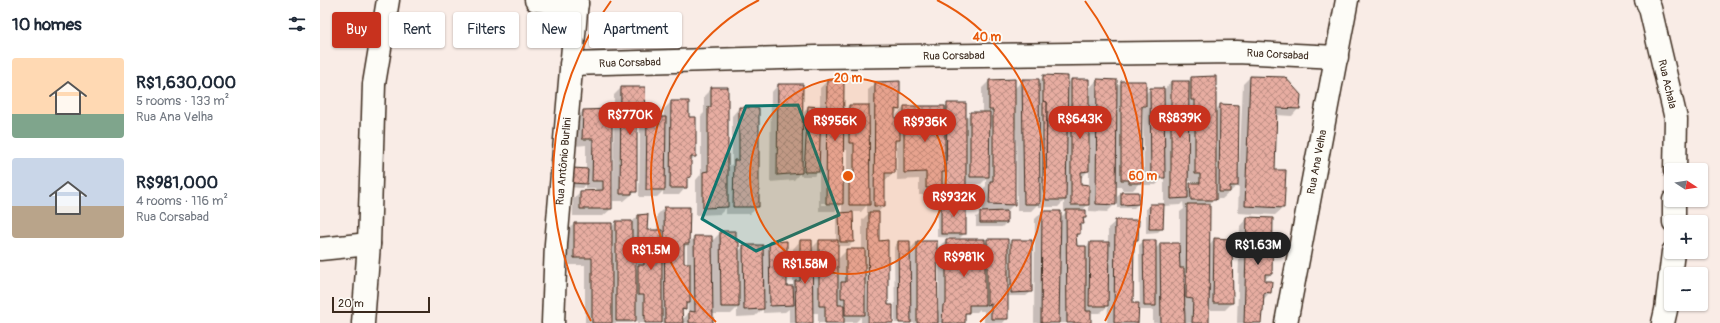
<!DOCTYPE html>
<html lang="en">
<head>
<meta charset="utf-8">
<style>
  :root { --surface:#fff; --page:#f2f2f3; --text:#1f2937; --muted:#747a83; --accent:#c8321e }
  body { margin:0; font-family:Pangolin,sans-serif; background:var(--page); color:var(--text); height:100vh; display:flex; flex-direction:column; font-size:15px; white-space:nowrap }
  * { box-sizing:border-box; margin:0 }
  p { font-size:13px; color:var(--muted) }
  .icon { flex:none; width:22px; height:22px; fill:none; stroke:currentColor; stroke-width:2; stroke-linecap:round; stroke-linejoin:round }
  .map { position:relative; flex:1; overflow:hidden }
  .side { display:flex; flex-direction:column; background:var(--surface); width:320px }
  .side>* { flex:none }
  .top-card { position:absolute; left:12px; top:12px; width:380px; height:36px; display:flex; gap:8px }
  .needle { width:26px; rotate:102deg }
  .controls { position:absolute; left:1344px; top:163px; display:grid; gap:8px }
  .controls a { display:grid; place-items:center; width:44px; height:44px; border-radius:4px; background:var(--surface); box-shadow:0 1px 3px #0004; font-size:20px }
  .scale { position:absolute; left:12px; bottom:10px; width:98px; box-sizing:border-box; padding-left:4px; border:2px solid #3b2a1e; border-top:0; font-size:11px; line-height:14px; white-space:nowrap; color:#3b2a1e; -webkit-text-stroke:3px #fdfcf7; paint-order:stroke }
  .price { position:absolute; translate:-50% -34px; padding:0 9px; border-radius:14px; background:var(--accent); color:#fff; font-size:13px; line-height:26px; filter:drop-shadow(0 1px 2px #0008) }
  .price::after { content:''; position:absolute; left:50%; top:24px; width:12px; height:9px; margin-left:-6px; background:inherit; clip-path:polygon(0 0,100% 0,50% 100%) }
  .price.on { background:#222; color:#fff }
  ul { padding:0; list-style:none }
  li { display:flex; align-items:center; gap:12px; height:100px; padding:0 12px }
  li span { display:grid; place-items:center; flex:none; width:112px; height:80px; border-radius:4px; color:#555 }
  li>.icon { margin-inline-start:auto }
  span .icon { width:48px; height:48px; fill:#fffc; stroke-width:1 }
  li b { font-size:17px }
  h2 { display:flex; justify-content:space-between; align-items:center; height:48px; padding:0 12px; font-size:17px }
  .pill { padding:0 14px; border-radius:4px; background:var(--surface); box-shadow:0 1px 3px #0004; font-size:14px; line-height:36px }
  .pill.on { background:var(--accent); color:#fff }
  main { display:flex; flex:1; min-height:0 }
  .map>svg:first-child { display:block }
  .shadow { fill:#0003; fill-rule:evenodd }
  .building { fill:url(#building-cross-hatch); stroke:#3b2a1e }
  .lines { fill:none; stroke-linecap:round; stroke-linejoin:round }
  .minor-casing { stroke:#3b2a1e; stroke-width:25 }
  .minor { stroke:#fdfcf7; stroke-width:22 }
  .marked { fill:#0f766e; fill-opacity:0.2; stroke:#0f766e; stroke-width:3; stroke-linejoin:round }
  .ring { fill:none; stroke:#e8590c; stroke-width:2 }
  .labels { text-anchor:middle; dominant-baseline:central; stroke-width:3.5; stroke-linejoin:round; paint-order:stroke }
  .street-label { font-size:11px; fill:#3b2a1e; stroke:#fdfcf7 }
  .centre { fill:#e8590c; stroke:#fdfcf7; stroke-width:2 }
  .ring-label { font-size:12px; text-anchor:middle; font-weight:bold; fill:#e8590c; stroke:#fdfcf7; stroke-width:3.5; stroke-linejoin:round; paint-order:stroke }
</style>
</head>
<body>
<main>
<section class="side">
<h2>10 homes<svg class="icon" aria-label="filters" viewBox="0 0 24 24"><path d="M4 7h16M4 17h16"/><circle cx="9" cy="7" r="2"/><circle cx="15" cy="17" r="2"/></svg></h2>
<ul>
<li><span style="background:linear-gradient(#ffd9b3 70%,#7fa58c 0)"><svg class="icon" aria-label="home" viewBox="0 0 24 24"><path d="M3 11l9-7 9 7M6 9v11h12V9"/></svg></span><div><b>R$1,630,000</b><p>5 rooms · 133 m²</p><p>Rua Ana Velha</p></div></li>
<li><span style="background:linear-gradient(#c9d6e8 60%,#b9a48a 0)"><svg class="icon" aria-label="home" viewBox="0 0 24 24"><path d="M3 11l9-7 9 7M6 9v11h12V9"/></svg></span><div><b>R$981,000</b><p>4 rooms · 116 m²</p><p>Rua Corsabad</p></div></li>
</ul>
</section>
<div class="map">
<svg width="1400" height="323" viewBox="0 0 1400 323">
  <defs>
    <pattern id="building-cross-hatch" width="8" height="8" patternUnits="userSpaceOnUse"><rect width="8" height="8" fill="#e7ada1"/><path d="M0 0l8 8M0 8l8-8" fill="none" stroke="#bc8d83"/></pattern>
  </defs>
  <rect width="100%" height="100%" fill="#f9ece6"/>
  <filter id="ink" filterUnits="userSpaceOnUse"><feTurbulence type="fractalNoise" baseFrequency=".025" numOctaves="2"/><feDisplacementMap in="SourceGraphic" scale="8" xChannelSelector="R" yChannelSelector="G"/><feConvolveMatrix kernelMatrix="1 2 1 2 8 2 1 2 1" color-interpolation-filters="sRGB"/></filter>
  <g filter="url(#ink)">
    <g class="shadow">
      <path d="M724,76L747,84L751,80L768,90L777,80L796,87L802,82L825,94L830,89L843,91L851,82H867L871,78L895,111L900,105L917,174H919L923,84L930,77L979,108L972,116L956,115L954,171L963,208L955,215L918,213L919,184L902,199H895L889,205V245L894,239L911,274H913L912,303L905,310H888V323H833V307L831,310H820L819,245L824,241L835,249L840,244H860V212L864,209L863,202L860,205L843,206L842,228L838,232L826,233V209L830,205H844V177L836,185H824L823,108L821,110L820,182L813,190H802V187H795V204L787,212L769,211V204L761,211L765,218L759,227V234L756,237V247H766L770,243H788V228L796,221L817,239L813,244L812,304L817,323H787L788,306L780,313H770V323H714L715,219L722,212L740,218L746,212H744V201L738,207H719L718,204L711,211H697L696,129H694V204L686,212V223L682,227H656V217L662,213L663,189L666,186V179L661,184H645V191L637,199H619V190L614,195H599V179L577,180V142L574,145V173L566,180H564V206L558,212V242L567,306L572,323H549L550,219H548L547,323H541V317L536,322L498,323V313H492V323H469V309L465,312L443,313V309L435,316L417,317V308L411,314H392V323H317V319L312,323H265V265H247V231L254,224L291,228L296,222H312L318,216L326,231H337V215L344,208L368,243L374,237L392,241L401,232L415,243L418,252L424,246L442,250L450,243L466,287H471L473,285V249L480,241H491V249L499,241H516V218L520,214H529V212H522V204L515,211H499V171L494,176H480V173L474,180L450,182L451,93L458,85H482L481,130L484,128V112L488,107L500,108V88L507,81L523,112L529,106H548V90L556,83L579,109L574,115V119H577V115L584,107H624L628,104L645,119L651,113H662V88L669,81L694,89L703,80L718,82ZM523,150H527V177L522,182ZM769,170V186L760,185V179ZM867,181H872L873,184L867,188ZM501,203H516V205H501ZM547,205V213H549L542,220V250H527L519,258V267H517V246H529L533,242L532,212H541ZM367,245V264H363V249ZM311,248H317V268L315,270L311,257ZM368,304V314L362,320L361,313ZM863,306H866L865,314H864Z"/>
      <polygon points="301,88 325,112 316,119 316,191 304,201 293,201 294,95"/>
      <polygon points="392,88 407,168 412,164 412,116 419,108 438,207 430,214 406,214 406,208 400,214 376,215 376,180 381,174 381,116 384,113 384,96"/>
      <polygon points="351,102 368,118 375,157 370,161 370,177 366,182 366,187 359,195 343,195 343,191 337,197 319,197 320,126 327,118 344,118 344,109"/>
      <polygon points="291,110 291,209 283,216 253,216 253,199 260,192 276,192 275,188 265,188 265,184 262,188 248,187 249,173 266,170 266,145 255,146 256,118 263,111"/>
      <polygon points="801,193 818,193 818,204 814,208 797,208 797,197"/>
      <polygon points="621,204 645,233 640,238 617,237 617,209"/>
      <polygon points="927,218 951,274 944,280 950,292 943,300 940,323 917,323 920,226"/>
      <polygon points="626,240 664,243 668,240 687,245 691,241 711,292 706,296 687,296 687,318 683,323 664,323 664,311 660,311 660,309 657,312 648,312 644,316 644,323 575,323 574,247 578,242 589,250 597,242 617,312 619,310 619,247"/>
    </g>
    <g class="building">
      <polygon points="723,75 748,76 746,200 726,200 723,190 723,169 726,169 727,102 723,101"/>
      <polygon points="896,76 896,200 871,200 870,183 880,183 880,174 875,174 875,100 871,100 871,77"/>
      <polygon points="930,76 965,77 981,95 980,109 957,108 955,170 966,170 964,208 925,206"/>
      <polygon points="695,79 695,205 669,204 670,181 673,181 673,110 669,110 669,80"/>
      <polygon points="702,79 719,79 720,204 704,204"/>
      <polygon points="751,79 769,79 769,171 761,172 761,184 769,185 769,205 751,205"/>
      <polygon points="777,79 797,80 796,205 776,204"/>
      <polygon points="507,80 524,80 523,204 506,204"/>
      <polygon points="580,81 580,110 575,109 575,118 580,118 580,140 575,140 575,173 565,173 565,206 554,206 555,82"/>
      <polygon points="801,81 826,81 826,106 822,106 821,183 809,183 809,180 801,180"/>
      <polygon points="851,81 869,81 868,198 851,199"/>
      <polygon points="458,84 483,84 482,173 457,175"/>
      <polygon points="301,87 325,87 326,112 317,112 317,192 312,192 312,194 300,194"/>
      <polygon points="391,87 408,87 408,207 383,208 383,172 388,171 388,107 391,107"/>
      <polygon points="830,88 844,88 845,178 831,178"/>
      <polygon points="351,101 369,101 369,117 376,117 376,157 371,157 371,177 367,178 367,188 350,188"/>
      <polygon points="723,101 727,102 726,169 723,169"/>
      <polygon points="627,103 646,103 646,192 626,192"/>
      <polygon points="900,104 919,105 918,186 910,186 910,192 899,192"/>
      <polygon points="529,105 549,105 550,205 529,205 529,173 534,174 534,143 529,143"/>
      <polygon points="488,106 501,107 499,172 484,172"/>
      <polygon points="584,106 625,106 625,172 622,172 622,188 606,188 606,172 584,173"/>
      <polygon points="419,107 439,108 439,207 413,207 414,160 419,160"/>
      <polygon points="292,109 292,209 260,209 260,191 283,190 283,181 272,181 273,139 262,139 263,110"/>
      <polygon points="650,112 670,112 669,177 650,177"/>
      <polygon points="327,117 346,117 345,190 326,190"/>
      <polygon points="253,168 268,169 267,184 252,183"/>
      <polygon points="801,192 819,192 819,204 801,205"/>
      <rect x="621" y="203" width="25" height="31"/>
      <polygon points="830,204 844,204 843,229 829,229"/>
      <polygon points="867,204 890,204 889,323 872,323 873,299 866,298"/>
      <polygon points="344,207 370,207 369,244 364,244 364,263 370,263 370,303 366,303 366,310 362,309 363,323 345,323"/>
      <polygon points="746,210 766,210 766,218 763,218 764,224 760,224 760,234 756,234 757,246 766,246 766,311 771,311 771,323 747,323"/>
      <polygon points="687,211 687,223 660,223 660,212"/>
      <polygon points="722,211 741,211 739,323 721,323"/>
      <polygon points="533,212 534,242 520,242 519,213"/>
      <polygon points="549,212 559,212 559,241 568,240 568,305 573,305 573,323 548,323"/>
      <polygon points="328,214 327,230 342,230 342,323 325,323 325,315 324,316 324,295 318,295 318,265 324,265 324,241 318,241 318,215"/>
      <polygon points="927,217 953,218 952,274 945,274 945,281 952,281 951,293 944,292 943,312 942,312 941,323 924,323"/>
      <polygon points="795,220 819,220 818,240 814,240 813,303 819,303 818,323 794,323"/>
      <polygon points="296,221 312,221 312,256 316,256 316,321 296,321"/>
      <polygon points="254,223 292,223 292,323 272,323 272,258 254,258"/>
      <polygon points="400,231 416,231 416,242 419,242 419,307 401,307"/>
      <polygon points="374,236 392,236 393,323 369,323 369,311 375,312"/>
      <polygon points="894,238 912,239 913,303 893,303"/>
      <polygon points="626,239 665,239 665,305 649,305 649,313 645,313 645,323 622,323 623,305 626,304"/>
      <polygon points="667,239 688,239 688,319 671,319 671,304 667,305"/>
      <polygon points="480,240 492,240 493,323 476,323 475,281 480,281"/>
      <polygon points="499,240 518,240 518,305 524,305 524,323 505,323 505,306 499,306"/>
      <polygon points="691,240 712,240 712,292 691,293"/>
      <polygon points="823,240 836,240 836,306 824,306"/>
      <polygon points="467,241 467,286 473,286 474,305 450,306 449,242"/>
      <polygon points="578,241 590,241 591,323 579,323"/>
      <polygon points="597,241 617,241 618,323 597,323"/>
      <polygon points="770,242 789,242 788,306 769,306"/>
      <polygon points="840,243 859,243 860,268 864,268 865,323 841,323"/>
      <polygon points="423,245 443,245 444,309 424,310"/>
      <polygon points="526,249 545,249 545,315 525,315 525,298 521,298 521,282 526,282"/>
    </g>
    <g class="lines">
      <g class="minor-casing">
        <g id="minor">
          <polyline points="216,0 257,4"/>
          <path id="s1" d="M1326,0L1330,8L1356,119L1355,170"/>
          <path id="s2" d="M251,64L496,57L917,52L1017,57"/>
          <polyline points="1354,222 1354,200"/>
          <polyline points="0,249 49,244"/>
          <polyline points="43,323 49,244 54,84 68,0"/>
          <path id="s3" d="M233,323L236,244L257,0"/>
          <path id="s4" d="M966,323L1027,0"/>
          <polyline points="1343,323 1346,310 1353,252"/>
        </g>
      </g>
      <use href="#minor" class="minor"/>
    </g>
  </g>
  <path class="marked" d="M478,105L519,215L436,251L382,219L426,106Z"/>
  <circle cx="528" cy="176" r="98" fill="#e8590c" fill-opacity=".12"/>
  <g class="ring">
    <circle cx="528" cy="176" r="98"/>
    <path d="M396 322A197 197 0 0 1 439 0M617 0A197 197 0 0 1 660 322"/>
    <path d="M271 321A295 295 0 0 1 291 1M765 1A295 295 0 0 1 785 321"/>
  </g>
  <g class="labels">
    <g class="street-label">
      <text stroke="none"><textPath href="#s2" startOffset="707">Rua Corsabad</textPath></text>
      <text stroke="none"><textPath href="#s2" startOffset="383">Rua Corsabad</textPath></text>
      <text stroke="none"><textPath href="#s2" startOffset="59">Rua Corsabad</textPath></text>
      <text stroke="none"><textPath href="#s1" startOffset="87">Rua Achala</textPath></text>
      <text stroke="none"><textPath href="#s3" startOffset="162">Rua Antônio Burlini</textPath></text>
      <text stroke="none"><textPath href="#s4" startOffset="164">Rua Ana Velha</textPath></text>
    </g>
  </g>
  <circle cx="528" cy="176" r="6" class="centre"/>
  <g class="ring-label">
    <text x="667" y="41">40 m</text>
    <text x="528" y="82">20 m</text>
    <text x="823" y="180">60 m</text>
  </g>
</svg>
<div class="controls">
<a><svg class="needle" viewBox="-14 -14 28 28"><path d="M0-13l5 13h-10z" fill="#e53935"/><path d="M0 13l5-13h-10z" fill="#747a83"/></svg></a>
<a>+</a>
<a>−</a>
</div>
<div class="scale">20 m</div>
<b class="price" style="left:310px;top:136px">R$770K</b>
<b class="price" style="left:860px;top:139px">R$839K</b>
<b class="price" style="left:760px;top:140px">R$643K</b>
<b class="price" style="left:515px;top:142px">R$956K</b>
<b class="price" style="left:605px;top:143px">R$936K</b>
<b class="price" style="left:634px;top:218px">R$932K</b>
<b class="price on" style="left:938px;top:266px">R$1.63M</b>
<b class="price" style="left:331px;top:271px">R$1.5M</b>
<b class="price" style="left:644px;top:278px">R$981K</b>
<b class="price" style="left:485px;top:285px">R$1.58M</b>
<div class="top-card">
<a class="pill on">Buy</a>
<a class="pill">Rent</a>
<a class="pill">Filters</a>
<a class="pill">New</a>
<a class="pill">Apartment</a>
</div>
</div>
</main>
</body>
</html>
